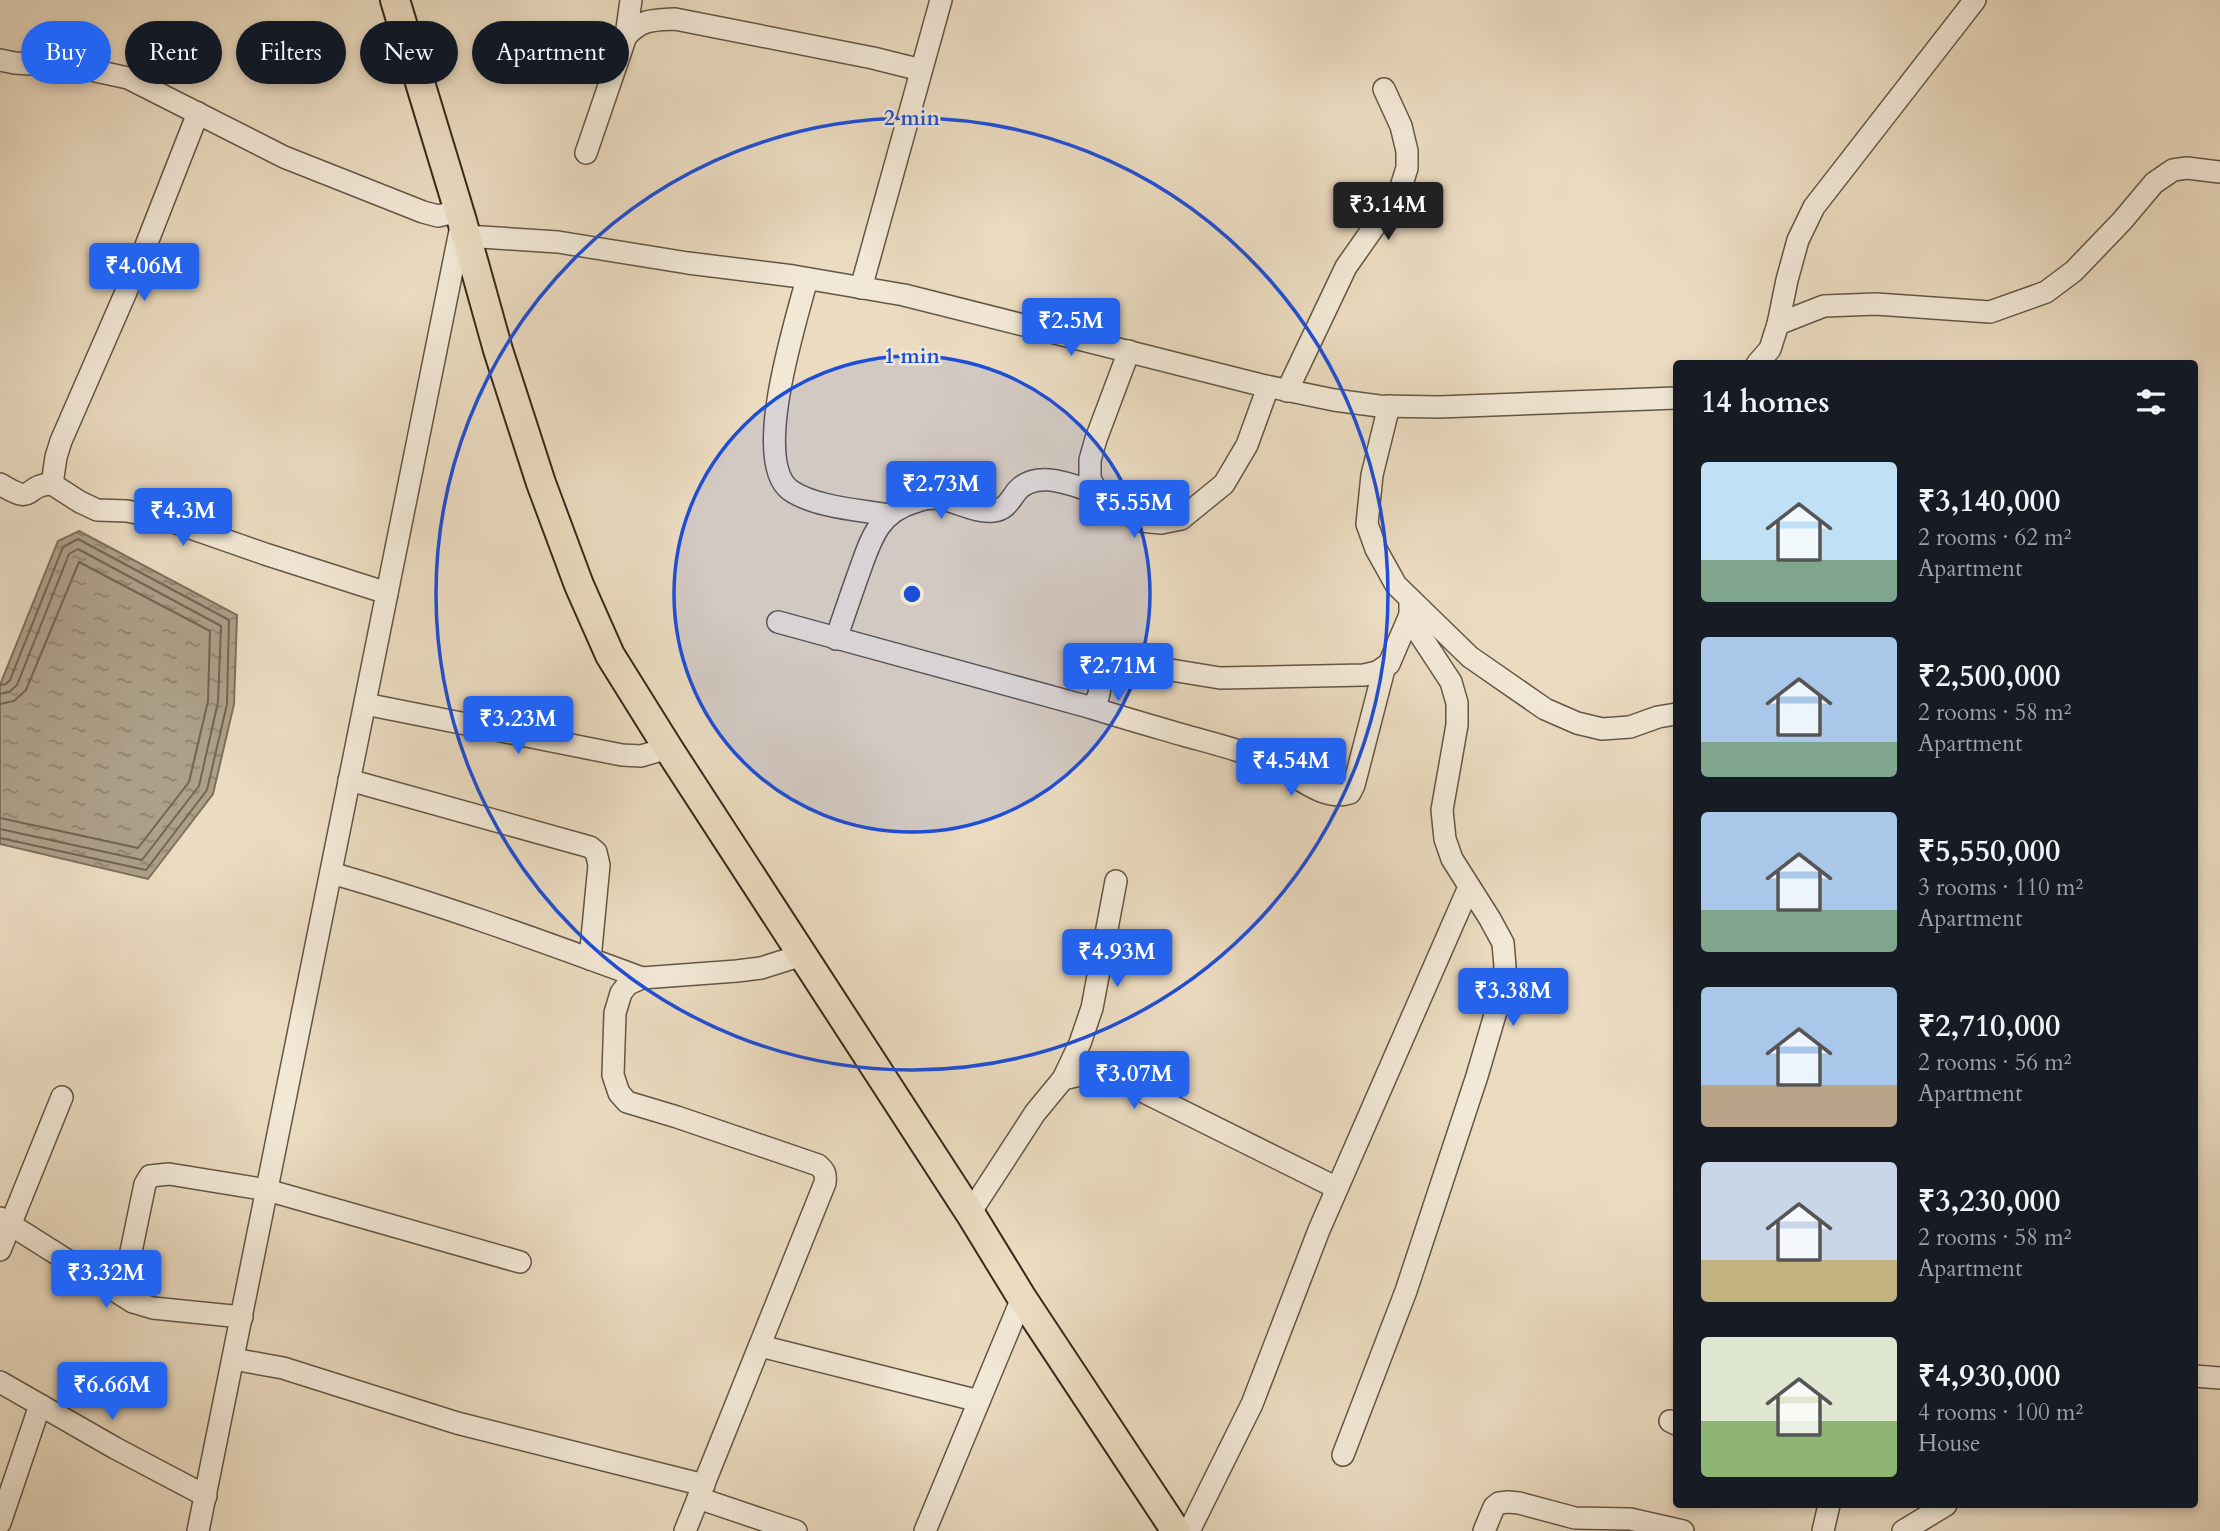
<!DOCTYPE html>
<html lang="en">
<head>
<meta charset="utf-8">
<style>
  :root { --surface:#171b24; --page:#20242c; --text:#f1f3f6; --muted:#9ea1a6; --accent:#2563eb }
  body { margin:0; font-family:Cardo,serif; background:var(--page); color:var(--text); height:100vh; display:flex; flex-direction:column; font-size:26px; white-space:nowrap }
  * { box-sizing:border-box; margin:0 }
  p { font-size:23px; color:var(--muted) }
  .icon { flex:none; width:38px; height:38px; fill:none; stroke:currentColor; stroke-width:2; stroke-linecap:round; stroke-linejoin:round }
  .map { position:relative; flex:1; overflow:hidden }
  .panel { position:absolute; left:1673px; top:360px; width:525px; height:1148px; display:flex; flex-direction:column; background:var(--surface); border-radius:7px; box-shadow:0 4px 10px #0003 }
  .panel>* { flex:none }
  .top-card { position:absolute; left:21px; top:21px; width:665px; height:63px; display:flex; gap:14px }
  .price { position:absolute; translate:-50% -60px; padding:0 16px; border-radius:7px; background:var(--accent); color:#fff; font-size:23px; line-height:46px; filter:drop-shadow(0 2px 4px #0008) }
  .price::after { content:''; position:absolute; left:50%; top:42px; width:21px; height:16px; margin-left:-10px; background:inherit; clip-path:polygon(0 0,100% 0,50% 100%) }
  .price.on { background:#222; color:#fff }
  ul { padding:0; list-style:none }
  li { display:flex; align-items:center; gap:21px; height:175px; padding:0 28px }
  li span { display:grid; place-items:center; flex:none; width:196px; height:140px; border-radius:7px; color:#555 }
  li>.icon { margin-inline-start:auto }
  span .icon { width:84px; height:84px; fill:#fffc; stroke-width:1 }
  li b { font-size:30px }
  h2 { display:flex; justify-content:space-between; align-items:center; height:84px; padding:0 28px; font-size:30px }
  .tag { padding:0 24px; border-radius:32px; background:var(--surface); box-shadow:0 4px 10px #0003; font-size:24px; line-height:63px }
  .tag.on { background:var(--accent); color:#fff }
  .map>svg:first-child { display:block }
  .water { fill:url(#water-ripples); stroke:#7d705d; stroke-width:2 }
  .lines { fill:none; stroke-linecap:round; stroke-linejoin:round }
  .shore { stroke:#726452; stroke-width:2 }
  .minor-casing { stroke:#635645; stroke-width:24 }
  .major-casing { stroke:#362a1c; stroke-width:32 }
  .minor { stroke:#f2e8d6; stroke-width:21 }
  .major { stroke:#ebdbc0; stroke-width:28 }
  .ring { fill:none; stroke:#1d4ed8; stroke-width:3.5 }
  .centre { fill:#1d4ed8; stroke:#f2e8d6; stroke-width:3.5 }
  .ring-label { font-size:21px; text-anchor:middle; font-weight:bold; fill:#1d4ed8; stroke:#f2e8d6; stroke-width:5; stroke-linejoin:round; paint-order:stroke }
</style>
</head>
<body>
<div class="map">
<svg width="2220" height="1531" viewBox="0 0 2220 1531">
  <defs>
    <pattern id="water-ripples" width="26" height="14" patternUnits="userSpaceOnUse" patternTransform="scale(1.75)"><rect width="26" height="14" fill="#ad9f88"/><path d="M2 4q2-2 4 0t4 0M15 11q2-2 4 0t4 0" fill="none" stroke="#8e826e"/></pattern>
  </defs>
  <rect width="100%" height="100%" fill="#ebdbc0"/>
  <filter id="stains"><feTurbulence type="fractalNoise" baseFrequency=".00286" numOctaves="4"/><feColorMatrix values="0 0 0 0 .2 0 0 0 0 .09 0 0 0 0 .02 0 0 0 .5 -.17"/></filter>
  <radialGradient id="worn" r=".72"><stop offset=".6" stop-color="#630" stop-opacity="0"/><stop offset="1" stop-color="#630" stop-opacity=".3"/></radialGradient>
  <polygon class="water" points="79,531 237,615 234,704 213,794 148,879 0,844 0,685 58,541"/>
  <g class="lines">
    <g class="shore">
      <polyline points="0,685 6,684 10,680 63,547 78,539 229,620 227,704 207,790 146,870 0,838"/>
      <polyline points="0,694 9,692 17,685 69,554 78,549 221,626 218,702 199,786 142,860 0,829"/>
      <polyline points="0,704 14,701 26,690 79,562 210,631 208,701 189,782 138,848 0,818"/>
    </g>
    <g class="minor-casing">
      <g id="minor">
        <polyline points="626,36 631,0"/>
        <polyline points="0,60 15,63 77,67 128,78 284,157 423,212 438,216 459,211"/>
        <path d="M586,153L626,36C642,19 653,20 675,19L873,58L921,70"/>
        <polyline points="466,236 558,242 688,263 793,276 904,295 1261,385 1334,400 1379,406 1439,407 1676,398"/>
        <path d="M807,279C796,321 751,461 790,490C814,507 860,510 888,515"/>
        <polyline points="861,288 941,0"/>
        <polyline points="1778,324 1824,306 1876,304 1990,312 2046,292 2074,271 2122,221 2154,183 2173,170 2187,168 2220,172"/>
        <polyline points="1129,351 1096,439 1090,460 1090,478 1097,493 1110,504 1141,521 1161,523 1181,519 1224,484 1247,445 1268,387"/>
        <polyline points="1757,364 1770,349 1778,324 1787,280 1798,240 1814,207 1975,0"/>
        <polyline points="1287,391 1346,267 1400,190 1407,168 1407,151 1401,126 1384,89"/>
        <polyline points="1389,406 1372,475 1367,524 1376,549 1396,585 1470,657 1545,709 1577,723 1602,729 1630,727 1658,717 1676,714"/>
        <path d="M0,484C37,507 22,485 52,484L80,502L97,510L127,511L162,518L265,554L387,593"/>
        <polyline points="52,484 56,457 61,441 143,253 198,113"/>
        <path d="M778,622L1089,707C1112,694 1084,667 1128,663L1220,678L1364,675L1377,672L1389,664L1410,615"/>
        <path d="M836,639C843,618 850,598 857,578C870,543 876,513 915,502C922,499 929,498 936,498C955,500 974,513 993,511C1006,510 1010,500 1017,491C1037,468 1074,486 1097,493"/>
        <polyline points="365,704 622,755 641,756 668,748"/>
        <path d="M1089,707C1120,717 1152,726 1183,735C1215,744 1246,751 1276,766C1298,776 1324,802 1350,793L1354,785L1384,669"/>
        <polyline points="349,780 590,847 596,852 599,865 590,959"/>
        <path d="M331,873C437,903 539,940 642,978"/>
        <polyline points="1063,1079 1080,1043 1092,1008 1116,881"/>
        <polyline points="970,1213 1035,1113 1063,1079 1080,1075 1126,1083 1337,1188"/>
        <polyline points="0,1218 133,1302 153,1308 242,1317"/>
        <polyline points="0,1250 62,1097"/>
        <polyline points="122,1295 145,1184 150,1176 169,1174 267,1190 520,1262"/>
        <polyline points="760,1346 979,1401"/>
        <polyline points="233,1359 283,1368 457,1423 704,1485"/>
        <polyline points="2194,1376 2220,1378"/>
        <polyline points="0,1382 115,1448 206,1496"/>
        <polyline points="1670,1421 1676,1424"/>
        <polyline points="1343,1455 1406,1291 1477,1076 1502,991 1505,966 1503,943 1490,919 1452,859 1445,839 1442,810 1457,725 1457,703 1451,682 1413,624 1410,615 1410,599"/>
        <polyline points="698,1498 796,1531"/>
        <polyline points="0,1523 40,1405"/>
        <polyline points="198,1531 461,226"/>
        <path d="M685,1531L825,1183C826,1174 825,1171 818,1165L677,1117L627,1102L619,1093L613,1075L615,1013L621,993L628,984L642,978L737,971L761,968L802,955"/>
        <polyline points="925,1531 1022,1298"/>
        <polyline points="1189,1531 1252,1404 1319,1230 1469,887"/>
        <polyline points="1484,1531 1494,1507 1499,1503 1508,1502 1519,1503 1575,1518 1630,1519 1683,1531"/>
        <polyline points="1823,1531 1829,1505"/>
        <polyline points="1903,1531 1946,1505"/>
      </g>
    </g>
    <g class="major-casing">
      <polyline id="major" points="395,0 462,221 498,350 541,483 579,585 610,655 668,748 970,1213 1022,1298 1176,1531"/>
    </g>
    <use href="#minor" class="minor"/>
    <use href="#major" class="major"/>
  </g>
  <circle cx="912" cy="594" r="238" fill="#1d4ed8" fill-opacity=".12"/>
  <g class="ring">
    <circle cx="912" cy="594" r="238"/>
    <circle cx="912" cy="594" r="476"/>
  </g>
  <circle cx="912" cy="594" r="10" class="centre"/>
  <g class="ring-label">
    <text x="912" y="125">2 min</text>
    <text x="912" y="363">1 min</text>
  </g>
  <rect width="100%" height="100%" filter="url(#stains)"/>
  <rect width="100%" height="100%" fill="url(#worn)"/>
</svg>
<b class="price on" style="left:1388px;top:242px">₹3.14M</b>
<b class="price" style="left:144px;top:303px">₹4.06M</b>
<b class="price" style="left:1071px;top:358px">₹2.5M</b>
<b class="price" style="left:941px;top:521px">₹2.73M</b>
<b class="price" style="left:1134px;top:540px">₹5.55M</b>
<b class="price" style="left:183px;top:548px">₹4.3M</b>
<b class="price" style="left:1118px;top:703px">₹2.71M</b>
<b class="price" style="left:518px;top:756px">₹3.23M</b>
<b class="price" style="left:1291px;top:798px">₹4.54M</b>
<b class="price" style="left:1117px;top:989px">₹4.93M</b>
<b class="price" style="left:1513px;top:1028px">₹3.38M</b>
<b class="price" style="left:1134px;top:1111px">₹3.07M</b>
<b class="price" style="left:106px;top:1310px">₹3.32M</b>
<b class="price" style="left:112px;top:1422px">₹6.66M</b>
<div class="top-card">
<a class="tag on">Buy</a>
<a class="tag">Rent</a>
<a class="tag">Filters</a>
<a class="tag">New</a>
<a class="tag">Apartment</a>
</div>
<section class="panel">
<h2>14 homes<svg class="icon" aria-label="filters" viewBox="0 0 24 24"><path d="M4 7h16M4 17h16"/><circle cx="9" cy="7" r="2"/><circle cx="15" cy="17" r="2"/></svg></h2>
<ul>
<li><span style="background:linear-gradient(#bfe0f5 70%,#7fa58c 0)"><svg class="icon" aria-label="home" viewBox="0 0 24 24"><path d="M3 11l9-7 9 7M6 9v11h12V9"/></svg></span><div><b>₹3,140,000</b><p>2 rooms · 62 m²</p><p>Apartment</p></div></li>
<li><span style="background:linear-gradient(#a9c7e8 75%,#7fa58c 0)"><svg class="icon" aria-label="home" viewBox="0 0 24 24"><path d="M3 11l9-7 9 7M6 9v11h12V9"/></svg></span><div><b>₹2,500,000</b><p>2 rooms · 58 m²</p><p>Apartment</p></div></li>
<li><span style="background:linear-gradient(#a9c7e8 70%,#7fa58c 0)"><svg class="icon" aria-label="home" viewBox="0 0 24 24"><path d="M3 11l9-7 9 7M6 9v11h12V9"/></svg></span><div><b>₹5,550,000</b><p>3 rooms · 110 m²</p><p>Apartment</p></div></li>
<li><span style="background:linear-gradient(#a9c7e8 70%,#b9a48a 0)"><svg class="icon" aria-label="home" viewBox="0 0 24 24"><path d="M3 11l9-7 9 7M6 9v11h12V9"/></svg></span><div><b>₹2,710,000</b><p>2 rooms · 56 m²</p><p>Apartment</p></div></li>
<li><span style="background:linear-gradient(#c9d6e8 70%,#c2b280 0)"><svg class="icon" aria-label="home" viewBox="0 0 24 24"><path d="M3 11l9-7 9 7M6 9v11h12V9"/></svg></span><div><b>₹3,230,000</b><p>2 rooms · 58 m²</p><p>Apartment</p></div></li>
<li><span style="background:linear-gradient(#dfe7d0 60%,#8fb573 0)"><svg class="icon" aria-label="home" viewBox="0 0 24 24"><path d="M3 11l9-7 9 7M6 9v11h12V9"/></svg></span><div><b>₹4,930,000</b><p>4 rooms · 100 m²</p><p>House</p></div></li>
</ul>
</section>
</div>
</body>
</html>
